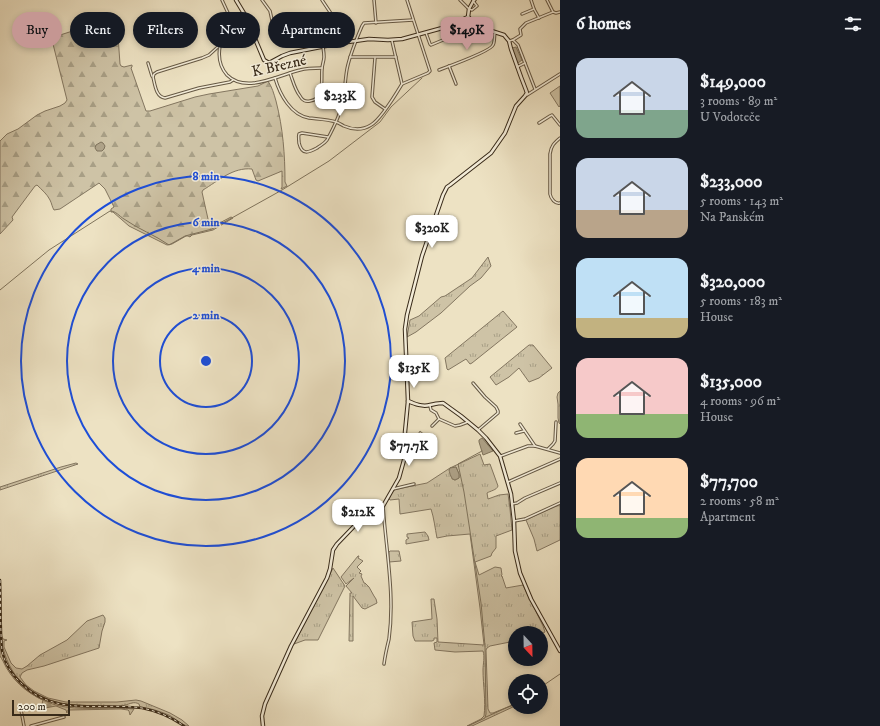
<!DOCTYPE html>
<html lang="en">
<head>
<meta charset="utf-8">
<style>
  :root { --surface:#171b24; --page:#242831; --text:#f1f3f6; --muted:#9ea1a6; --accent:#c59692 }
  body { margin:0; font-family:"IM FELL DW Pica",serif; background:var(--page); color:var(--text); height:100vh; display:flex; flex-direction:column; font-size:15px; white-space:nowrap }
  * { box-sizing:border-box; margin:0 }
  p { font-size:13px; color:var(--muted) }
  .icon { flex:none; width:22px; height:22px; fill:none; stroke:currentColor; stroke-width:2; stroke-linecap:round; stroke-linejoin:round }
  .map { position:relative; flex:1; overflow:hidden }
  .sheet { display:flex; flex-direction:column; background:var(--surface); width:320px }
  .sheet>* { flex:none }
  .hud { position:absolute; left:12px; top:12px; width:380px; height:36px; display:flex; gap:8px }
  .needle { width:26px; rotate:158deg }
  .controls { position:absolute; left:508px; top:626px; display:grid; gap:8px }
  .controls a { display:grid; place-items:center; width:40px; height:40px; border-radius:50%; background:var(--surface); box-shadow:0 2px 6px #0003; font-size:20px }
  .scale { position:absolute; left:12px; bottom:10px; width:58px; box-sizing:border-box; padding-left:4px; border:2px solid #382a19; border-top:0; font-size:11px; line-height:14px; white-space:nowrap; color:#382a19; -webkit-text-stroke:3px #f3ecd8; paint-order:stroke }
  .price { position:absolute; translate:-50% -34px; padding:0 9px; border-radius:8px; background:#fff; color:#222; font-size:13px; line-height:26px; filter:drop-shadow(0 1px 2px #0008) }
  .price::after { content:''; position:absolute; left:50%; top:24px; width:12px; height:9px; margin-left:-6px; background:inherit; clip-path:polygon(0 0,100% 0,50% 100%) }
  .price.current { background:var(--accent); color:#111 }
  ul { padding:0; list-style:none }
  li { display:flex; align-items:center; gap:12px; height:100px; padding:0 16px }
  li span { display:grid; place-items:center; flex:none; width:112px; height:80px; border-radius:12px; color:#555 }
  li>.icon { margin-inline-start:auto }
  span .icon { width:48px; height:48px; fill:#fffc; stroke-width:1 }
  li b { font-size:17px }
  h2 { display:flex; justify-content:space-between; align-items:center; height:48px; padding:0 16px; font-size:17px }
  .pill { padding:0 14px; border-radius:18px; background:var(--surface); box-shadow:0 2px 6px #0003; font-size:14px; line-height:36px }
  .pill.current { background:var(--accent); color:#111 }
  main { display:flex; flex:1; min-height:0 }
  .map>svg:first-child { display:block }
  .grass { fill:url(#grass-tufts); stroke:#837660; fill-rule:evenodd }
  .forest { fill:url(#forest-firs); stroke:#837660 }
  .garden { fill:#cec3a6; stroke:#837660 }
  .water { fill:#afa389; stroke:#7f735c }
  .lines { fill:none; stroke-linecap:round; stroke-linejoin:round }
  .stream { stroke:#7f735c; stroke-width:1 }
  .street-casing { stroke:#655844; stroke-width:3.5 }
  .secondary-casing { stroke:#382a19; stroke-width:4.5 }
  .street { stroke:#f3ecd8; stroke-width:1.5 }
  .secondary { stroke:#f3ecd8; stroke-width:2.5 }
  .rail-casing { stroke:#382a19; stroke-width:2.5 }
  .rail { stroke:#f3ecd8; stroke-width:1; stroke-dasharray:3; stroke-linecap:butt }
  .ring { fill:none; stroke:#1d4ed8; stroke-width:2 }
  .labels { text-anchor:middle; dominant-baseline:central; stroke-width:3; stroke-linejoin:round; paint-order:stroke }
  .street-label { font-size:15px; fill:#382a19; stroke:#f3ecd8 }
  .centre { fill:#1d4ed8; stroke:#f3ecd8; stroke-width:2 }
  .ring-label { font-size:12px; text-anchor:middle; font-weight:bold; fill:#1d4ed8; stroke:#f3ecd8; stroke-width:3; stroke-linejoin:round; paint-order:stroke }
</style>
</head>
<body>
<main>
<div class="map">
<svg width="560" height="726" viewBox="0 0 560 726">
  <defs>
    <pattern id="grass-tufts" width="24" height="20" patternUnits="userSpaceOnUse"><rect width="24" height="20" fill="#cec3a6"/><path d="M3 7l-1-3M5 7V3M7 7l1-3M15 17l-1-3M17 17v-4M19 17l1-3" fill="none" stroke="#a89f86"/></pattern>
    <pattern id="forest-firs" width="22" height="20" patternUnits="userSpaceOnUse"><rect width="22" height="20" fill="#cec3a6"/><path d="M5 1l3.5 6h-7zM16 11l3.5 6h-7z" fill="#a89f86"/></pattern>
  </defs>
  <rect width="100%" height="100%" fill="#ede2c3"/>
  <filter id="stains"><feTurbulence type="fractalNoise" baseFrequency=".005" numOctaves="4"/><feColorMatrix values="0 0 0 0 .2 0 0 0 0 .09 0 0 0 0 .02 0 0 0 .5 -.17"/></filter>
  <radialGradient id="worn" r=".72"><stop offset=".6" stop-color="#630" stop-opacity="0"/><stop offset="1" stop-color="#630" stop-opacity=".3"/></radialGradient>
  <g class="grass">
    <polygon points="488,257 491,266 481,278 470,286 441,313 416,332 407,337 410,320 419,316 441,297 445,296 472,278"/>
    <polygon points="503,311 517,327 472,363 470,364 466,359 448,370 447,369 445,358"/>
    <polygon points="529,345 533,345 552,368 539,378 529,382 519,368 509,377 496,385 490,377"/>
    <polygon points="560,391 560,424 559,423 558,418 558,404 557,397 558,393"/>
    <polygon points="420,431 434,443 430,446 417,436"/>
    <path d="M480,454L484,465L490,464L498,486C497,490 490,491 487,493L488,499L499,495L508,494L510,509L512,530L496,536V548L492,553L491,556L475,562L479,575L495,567L501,568L502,575L501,576H502L506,588L523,585L543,626L545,632L541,634V633H515V641L490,646L487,648L486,650L488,709L490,713H493L515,704V706L472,726H467L481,719L484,716C486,701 483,685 483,670C483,664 485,657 483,651L455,652L435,650L434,643L437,642V638H434V640L432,641H415L413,636L412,622L432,619L431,599H434L437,619L438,642L484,645L480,608L470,534L447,536L437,538C435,528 434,518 431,509L400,514L399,499L390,500L389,499L393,490L407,487L427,483L450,468ZM456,467L459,474V478L455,480L452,479L450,468Z"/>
    <polygon points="76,463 78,464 0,490 0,487 61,467"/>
    <polygon points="560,504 560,540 537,551 534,539 526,520"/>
    <polygon points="345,508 346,508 357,520 353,524 343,515"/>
    <polygon points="425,532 428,536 429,540 406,544 406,540 409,538 407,537 407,534"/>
    <polygon points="390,551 399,551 401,561 389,562 389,552"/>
    <polygon points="358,556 359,556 358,558 363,561 357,567 361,571 359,573 362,574 361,576 364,583 365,583 369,587 374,596 376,599 377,603 365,609 362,608 353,596 353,641 349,641 350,593 352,593 346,586 354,578 346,584 341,577"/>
    <polygon points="333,568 345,586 318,640 305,640 294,644 323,588"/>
    <path d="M103,615L105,618V622L102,631L99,648L44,666L27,670L22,673L20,677L26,685L34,691L48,698L66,702H117L136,700L141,701L170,713L182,720L189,726C182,726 175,718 169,715C159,711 150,708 140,707L139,704C134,701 130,704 125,705C122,706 119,706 116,706C98,705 78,707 61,703C26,696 4,670 1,635L3,639L7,640L4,641V647L11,663L16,668L22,669L27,666L40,655L67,640L87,621Z"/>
  </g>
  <g class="forest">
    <path d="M112,23H116L118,36L120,64L121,66L124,67L132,65V67L131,68L146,111H150L195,97L209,94L258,86L268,81C272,87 274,94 276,101C283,128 285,155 285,182L287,186L281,189L282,187V171L258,181L256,180L252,169C233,167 218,181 203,190L202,192L210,228L212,227L231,217L233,218L213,230L192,235L190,237L188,236H186L172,244L167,245L129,226L113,212H111V209L114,207L105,189L99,183L60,209L54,210C52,207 52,204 50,200C47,194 42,190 37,185L35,186L12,217L13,220L0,234V141L7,134L18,129L37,115L45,111L60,106L65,103L67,100L53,44L52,34L54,33L56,36H57L82,28Z"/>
    <path d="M0,646C2,653 4,660 7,666C18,688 42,704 66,707C88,710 111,707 134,709L130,715L129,711L128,710L121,709L70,710L67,711V713L66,710L56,706L45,708L42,704L43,700C25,692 11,679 3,661C2,659 1,658 0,656C0,653 0,649 0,646Z"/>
  </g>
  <polygon class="garden" points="560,86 560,106 559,107 550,93"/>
  <g class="water">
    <polygon points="516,47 522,60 518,63 517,63 512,48"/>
    <polygon points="101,142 103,143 105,146 104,149 102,151 97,151 95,148 96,145"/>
    <polygon points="482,438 493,451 483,455 479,442 479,440"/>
    <path d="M456,467L459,474V478L455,480C451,479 450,474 449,470L450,468Z"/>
  </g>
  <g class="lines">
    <g class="stream">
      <path d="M0,290L49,250L110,211C116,211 119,216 124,219C138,229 155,235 169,245L185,236L212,229L282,190L329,161L380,122L391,107L422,78"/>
      <polyline points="541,687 560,674"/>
      <polyline points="486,717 515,704"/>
      <polyline points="468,726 485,718 486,714 485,646 481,603 464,492 458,464 482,451"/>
    </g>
    <g class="street-casing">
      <g id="street">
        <polyline points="222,0 228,13 237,25"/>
        <polyline points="262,0 270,11 274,29 278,34 283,35 306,30 327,28 332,26 334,23 334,18 322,0"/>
        <polyline points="374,0 376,23"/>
        <polyline points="460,0 469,9 472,10 477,6 473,1 475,0"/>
        <polyline points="531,0 534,9 539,18"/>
        <polyline points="553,12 556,13 560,12"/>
        <polyline points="522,14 534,9"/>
        <polyline points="460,21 467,30"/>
        <polyline points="426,33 430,44 431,45 467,30 476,24"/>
        <polyline points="513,40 521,35 520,29 526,23 553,12 547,0"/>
        <polyline points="509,41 513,40 518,45 535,89"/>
        <path d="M220,46C218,57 219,66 227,75C246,94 279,75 300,70C307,68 315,68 322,68"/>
        <polyline points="350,57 396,57"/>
        <polyline points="375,58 372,97 375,102 385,109"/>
        <polyline points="148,63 152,76"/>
        <polyline points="449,66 456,84"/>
        <polyline points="517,67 525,63"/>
        <path d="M439,70C447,67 491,51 493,45C495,42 494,36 495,33"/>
        <path d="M290,73C293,81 295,90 300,96C302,100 306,102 310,101C325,99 321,79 322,69C322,65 324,61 324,57C324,47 321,38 319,29"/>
        <path d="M275,78C280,95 291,115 309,118C318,119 328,119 336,122C339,123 342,125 344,126C353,130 363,130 371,125C380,120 396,94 402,84L392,41"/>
        <path d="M233,80L230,82L199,88L165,98C156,97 155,85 153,77L154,74L157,72L202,58L209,55L220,45L227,34L246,18"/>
        <polyline points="402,84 428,73 430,71 407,0"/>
        <polyline points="527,95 560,74"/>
        <polyline points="539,123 550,116 552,115 560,125"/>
        <path d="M328,137L302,133L299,134C298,137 299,139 299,143C302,155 308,153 317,148C321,145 324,144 327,140C333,129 341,113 343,100C345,90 345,80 347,69C350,54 356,40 362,26L364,23L413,20"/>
        <path d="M560,138C554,143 551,146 550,154V194C551,199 555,204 560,203"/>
        <polyline points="473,383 485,397 496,407 498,411 498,413 478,430"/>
        <polyline points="430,406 431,410 436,413 439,419 455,426 460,425 468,422"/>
        <polyline points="520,424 535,446"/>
        <polyline points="432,426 439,419"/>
        <polyline points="516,433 524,431"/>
        <polyline points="548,449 553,444 555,441 556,422"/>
        <polyline points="501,456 528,446 535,446 560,453"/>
        <polyline points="508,482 560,459"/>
        <polyline points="393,489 414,484"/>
        <polyline points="512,504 517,503 525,498 560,483"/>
        <path d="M383,506C386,550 395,595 389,639C387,647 385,656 384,664"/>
        <polyline points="514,521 525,519 560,503"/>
        <polyline points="21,710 24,726"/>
        <polyline points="31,726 64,717"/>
      </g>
    </g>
    <g class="secondary-casing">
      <g id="secondary">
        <polyline points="236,0 245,15 264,60 269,63 282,56 290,53 341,43 369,39 388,40 402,39 446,27 468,17"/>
        <polyline points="468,17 469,9 474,0"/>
        <path d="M408,401C415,404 422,407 430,405C435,404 439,403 443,403L461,416L478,430L486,438L500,456L511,494L514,521L515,551L520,573L531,599L560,651"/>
        <polyline points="263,726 262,716 265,704 291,646 327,578 330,569 333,550 337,544 361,519 383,506 399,478 404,460 405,452 405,432 408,401 405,329 407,315 422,256 443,195 447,187 450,185 491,153 505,133 516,106 525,96 527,93 526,90 521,77 511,49 509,41 504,35 479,27 468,17"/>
      </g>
    </g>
    <use href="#street" class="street"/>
    <use href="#secondary" class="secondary"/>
    <g class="rail-casing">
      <path id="rail" d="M0,580C1,603 0,628 2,651C5,664 12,675 22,684C56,717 100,702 142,708C157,711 171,717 184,726"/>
    </g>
    <use href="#rail" class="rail"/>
  </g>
  <g class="ring">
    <circle cx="206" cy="361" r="46"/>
    <circle cx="206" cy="361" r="93"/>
    <circle cx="206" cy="361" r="139"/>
    <circle cx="206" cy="361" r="185"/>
  </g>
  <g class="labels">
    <g class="street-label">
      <text transform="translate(279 66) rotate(-13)">K Březné</text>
    </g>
  </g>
  <circle cx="206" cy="361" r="6" class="centre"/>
  <g class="ring-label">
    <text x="206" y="180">8 min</text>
    <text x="206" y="226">6 min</text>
    <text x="206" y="272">4 min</text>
    <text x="206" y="319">2 min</text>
  </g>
  <rect width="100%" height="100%" filter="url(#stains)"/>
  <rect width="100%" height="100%" fill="url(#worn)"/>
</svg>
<div class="controls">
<a><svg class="needle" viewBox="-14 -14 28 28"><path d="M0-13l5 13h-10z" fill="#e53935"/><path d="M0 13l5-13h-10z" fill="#9ea1a6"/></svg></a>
<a><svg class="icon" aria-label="locate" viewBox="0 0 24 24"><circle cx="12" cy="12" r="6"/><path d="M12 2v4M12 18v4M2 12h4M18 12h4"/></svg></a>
</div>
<div class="scale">200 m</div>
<b class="price current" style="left:467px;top:51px">$149K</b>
<b class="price" style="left:340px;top:117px">$233K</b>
<b class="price" style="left:432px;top:249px">$320K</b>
<b class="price" style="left:414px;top:389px">$135K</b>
<b class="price" style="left:409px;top:467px">$77.7K</b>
<b class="price" style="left:358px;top:533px">$212K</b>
<div class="hud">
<a class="pill current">Buy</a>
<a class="pill">Rent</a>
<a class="pill">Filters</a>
<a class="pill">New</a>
<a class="pill">Apartment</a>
</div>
</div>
<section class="sheet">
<h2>6 homes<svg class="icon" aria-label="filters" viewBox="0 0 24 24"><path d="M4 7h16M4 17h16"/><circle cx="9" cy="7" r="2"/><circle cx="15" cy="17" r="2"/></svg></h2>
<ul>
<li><span style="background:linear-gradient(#c9d6e8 65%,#7fa58c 0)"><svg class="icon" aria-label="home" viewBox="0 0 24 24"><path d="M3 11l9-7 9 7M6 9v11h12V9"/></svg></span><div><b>$149,000</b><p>3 rooms · 89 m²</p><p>U Vodoteče</p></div></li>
<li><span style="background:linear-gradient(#c9d6e8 65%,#b9a48a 0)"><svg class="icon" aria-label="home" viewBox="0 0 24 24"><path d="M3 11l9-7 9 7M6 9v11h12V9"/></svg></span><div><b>$233,000</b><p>5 rooms · 143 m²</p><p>Na Panském</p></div></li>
<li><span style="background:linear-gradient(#bfe0f5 75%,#c2b280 0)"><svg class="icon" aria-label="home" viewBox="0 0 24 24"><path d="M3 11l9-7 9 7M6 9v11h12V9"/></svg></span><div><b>$320,000</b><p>5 rooms · 183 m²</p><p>House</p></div></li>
<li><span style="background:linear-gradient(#f6c9c9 70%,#8fb573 0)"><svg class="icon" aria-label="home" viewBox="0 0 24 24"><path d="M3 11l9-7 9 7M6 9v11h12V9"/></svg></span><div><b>$135,000</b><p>4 rooms · 96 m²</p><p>House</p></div></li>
<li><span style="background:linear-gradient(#ffd9b3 75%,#8fb573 0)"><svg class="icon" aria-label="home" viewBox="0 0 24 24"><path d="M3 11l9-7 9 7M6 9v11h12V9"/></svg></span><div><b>$77,700</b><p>2 rooms · 58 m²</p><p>Apartment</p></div></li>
</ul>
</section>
</main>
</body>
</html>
